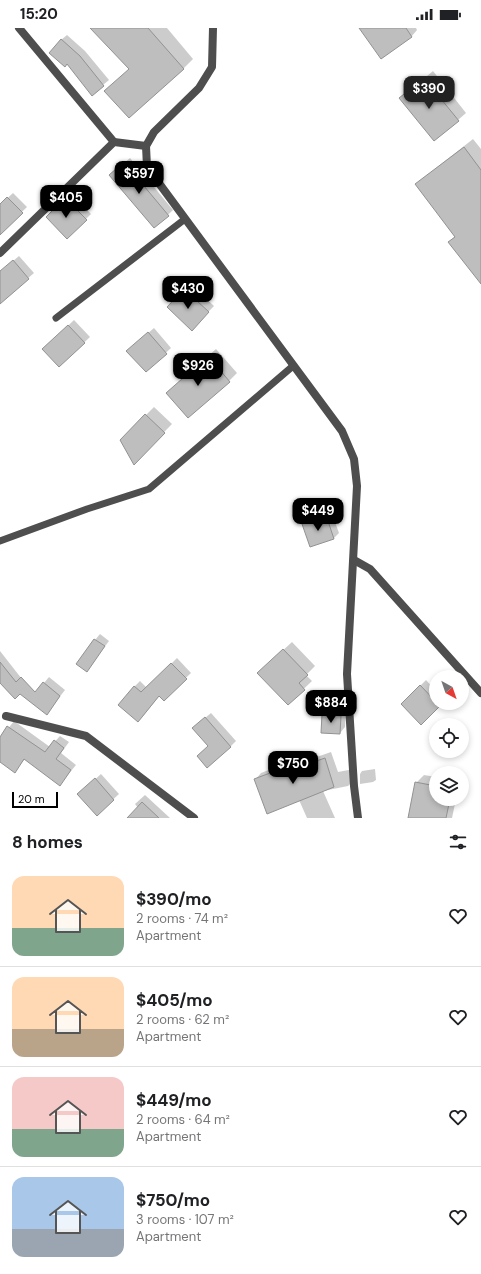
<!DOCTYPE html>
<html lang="en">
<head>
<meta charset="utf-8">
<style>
  :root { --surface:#fff; --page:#f6f6f6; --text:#202124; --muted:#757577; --line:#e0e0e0; --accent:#000 }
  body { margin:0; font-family:"DM Sans",sans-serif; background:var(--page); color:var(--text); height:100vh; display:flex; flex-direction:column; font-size:15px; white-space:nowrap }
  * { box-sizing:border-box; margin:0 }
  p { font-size:13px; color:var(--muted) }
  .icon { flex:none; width:22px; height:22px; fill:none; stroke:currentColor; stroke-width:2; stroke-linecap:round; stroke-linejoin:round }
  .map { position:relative; height:790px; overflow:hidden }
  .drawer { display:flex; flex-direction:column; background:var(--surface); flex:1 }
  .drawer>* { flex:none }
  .needle { width:26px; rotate:140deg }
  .buttons { position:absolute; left:429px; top:642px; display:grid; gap:8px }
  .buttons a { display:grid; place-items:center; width:40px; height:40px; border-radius:50%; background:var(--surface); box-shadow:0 2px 6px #0003; font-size:20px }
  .scale { position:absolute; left:12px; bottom:10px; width:46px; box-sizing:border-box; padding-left:4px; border:2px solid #000; border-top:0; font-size:11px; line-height:14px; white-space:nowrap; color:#000; -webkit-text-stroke:3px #fff; paint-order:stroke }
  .price { position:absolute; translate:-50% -34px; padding:0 9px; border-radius:8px; background:var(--accent); color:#fff; font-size:13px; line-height:26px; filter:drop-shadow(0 1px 2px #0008) }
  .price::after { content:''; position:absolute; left:50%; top:24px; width:12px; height:9px; margin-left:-6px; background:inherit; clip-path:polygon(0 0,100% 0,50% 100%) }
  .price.on { background:#222; color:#fff }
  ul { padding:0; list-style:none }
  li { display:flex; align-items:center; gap:12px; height:100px; padding:0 12px }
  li+li { border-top:1px solid var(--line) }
  li span { display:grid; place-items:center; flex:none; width:112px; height:80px; border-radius:12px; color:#555 }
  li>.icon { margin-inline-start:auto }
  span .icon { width:48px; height:48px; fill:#fffc; stroke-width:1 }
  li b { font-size:17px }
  h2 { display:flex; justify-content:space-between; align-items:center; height:48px; padding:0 12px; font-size:17px }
  .status { display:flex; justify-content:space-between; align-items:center; height:28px; padding:0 20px; background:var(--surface); direction:ltr }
  .status svg { height:11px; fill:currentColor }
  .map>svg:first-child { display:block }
  .shadow { fill:#0003 }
  .building { fill:#bebebe; stroke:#929292 }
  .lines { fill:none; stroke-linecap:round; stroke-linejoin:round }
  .service { stroke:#4e4e4e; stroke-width:7 }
  .minor { stroke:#4e4e4e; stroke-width:8 }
</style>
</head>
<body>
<div class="status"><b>15:20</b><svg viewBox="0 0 49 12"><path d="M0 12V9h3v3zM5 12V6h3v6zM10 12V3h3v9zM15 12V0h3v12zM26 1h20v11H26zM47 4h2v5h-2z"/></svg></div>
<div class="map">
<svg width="481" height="790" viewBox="0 0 481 790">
  <rect width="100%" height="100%" fill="#fff"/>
  <g class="shadow">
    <polygon points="92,0 167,0 193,31 183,41 130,40"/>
    <polygon points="360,0 416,0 417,2 411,9"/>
    <polygon points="67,7 85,23 109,52 92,66 61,12"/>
    <polygon points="433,43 466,85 458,92 401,70"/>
    <polygon points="473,111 481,121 481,254 449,214 455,208 416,156"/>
    <polygon points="130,130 173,182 155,199 116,142"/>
    <polygon points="13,165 27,179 0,205 0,177"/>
    <polygon points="71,165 91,186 67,210 47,189"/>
    <polygon points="19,228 34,245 3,272 0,268 0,244"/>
    <polygon points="190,256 214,278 192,301 168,279"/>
    <polygon points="74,292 90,309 59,338 49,316"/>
    <polygon points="154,300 171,320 146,343 133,318"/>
    <polygon points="216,321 237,345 229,353 167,365"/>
    <polygon points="154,379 172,396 134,435 121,412"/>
    <polygon points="332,486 339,505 334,510 303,496 308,491"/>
    <polygon points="100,606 109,613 87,642 95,612"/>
    <polygon points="292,614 315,638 306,647 312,653 288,676 267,637"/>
    <polygon points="0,623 25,655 0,653"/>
    <polygon points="177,630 191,645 164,671 160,667 143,688 134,659 140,653 147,660"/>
    <polygon points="49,649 65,662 51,680 44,655"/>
    <polygon points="426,652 436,663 436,675 442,675 421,695 402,676"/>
    <polygon points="329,682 346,683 345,699 340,705 323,687"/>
    <polygon points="211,685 236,713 230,719 209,718 199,695"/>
    <polygon points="14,693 50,719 60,708 69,714 61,725 76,737 60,756 25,731 15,743 0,733 0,711"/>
    <polygon points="331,724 338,744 354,741 355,751 348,758 323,763 335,790 307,790 299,772 255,752 261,745 292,733 294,737"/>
    <polygon points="375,741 376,752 373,754 360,756 360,746 362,743"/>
    <polygon points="101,746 119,766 97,786 79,766"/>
    <polygon points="424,747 436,749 436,771 456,771 452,790 409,790 416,755"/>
    <polygon points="145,767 170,790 128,790 138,780 135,776"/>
  </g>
  <g class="building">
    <polygon points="90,0 148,0 184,41 129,90 104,63 129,41"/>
    <polygon points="359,0 406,0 412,9 381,31"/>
    <polygon points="61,11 80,28 104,58 92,68 67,36 65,39 49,25"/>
    <polygon points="424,50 459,93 434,113 399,70"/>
    <polygon points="464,119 481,142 481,256 448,214 455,209 415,156"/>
    <polygon points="124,134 169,188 154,200 109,147"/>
    <polygon points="7,169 23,185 0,207 0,176"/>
    <polygon points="65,170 87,192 67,211 46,189"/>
    <polygon points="13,232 29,251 0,276 0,243"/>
    <polygon points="184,261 209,284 192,303 167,279"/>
    <polygon points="68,297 85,315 59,339 42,321"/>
    <polygon points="148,304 167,326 146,344 126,323"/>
    <polygon points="208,328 230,354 188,390 166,365"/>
    <polygon points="145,386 165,405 134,437 120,412"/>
    <polygon points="327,490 334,511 310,519 302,496"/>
    <polygon points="94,611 105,618 87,644 76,636"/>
    <polygon points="283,621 308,647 299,655 305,662 288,677 257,645"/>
    <polygon points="0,634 16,654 21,649 35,664 43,654 60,668 47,687 20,666 15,671 0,655"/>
    <polygon points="171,635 187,651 164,673 159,668 138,694 118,677 134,658 141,664"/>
    <polygon points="420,657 440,678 421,697 401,676"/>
    <polygon points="322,686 341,688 340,706 321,705"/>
    <polygon points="205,689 231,719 207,740 197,728 208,718 192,700"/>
    <polygon points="7,698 45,724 54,712 64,720 56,731 71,742 60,758 24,731 15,745 0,734 0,709"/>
    <polygon points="325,730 334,759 267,786 254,751 286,739 288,743"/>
    <polygon points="95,750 114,772 97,788 77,766"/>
    <polygon points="415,754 436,758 436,771 450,771 446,790 408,790"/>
    <polygon points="142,774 159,790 127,790"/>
  </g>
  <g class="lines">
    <g class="service">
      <polyline points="56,290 185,191"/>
      <polyline points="0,513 87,481 149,461 293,338"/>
    </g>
    <g class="minor">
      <polyline points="19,0 114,114"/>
      <polyline points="213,0 212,39 199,60 154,104 146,118 147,139 342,403 354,431 357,458 347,646 354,758 358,790"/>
      <polyline points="0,225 114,114 146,118"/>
      <polyline points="354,532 370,541 481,665"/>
      <polyline points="6,688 86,708 194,790"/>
    </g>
  </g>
</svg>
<div class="buttons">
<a><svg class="needle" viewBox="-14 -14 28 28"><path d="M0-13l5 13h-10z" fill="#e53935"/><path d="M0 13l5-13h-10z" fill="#757577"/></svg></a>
<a><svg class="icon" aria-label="locate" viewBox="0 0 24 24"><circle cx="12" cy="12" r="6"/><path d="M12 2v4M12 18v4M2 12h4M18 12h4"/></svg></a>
<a><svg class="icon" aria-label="layers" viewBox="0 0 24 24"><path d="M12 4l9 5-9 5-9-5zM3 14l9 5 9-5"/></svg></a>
</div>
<div class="scale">20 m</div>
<b class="price on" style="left:429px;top:82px">$390</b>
<b class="price" style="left:139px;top:167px">$597</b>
<b class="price" style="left:66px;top:191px">$405</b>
<b class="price" style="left:188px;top:282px">$430</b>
<b class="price" style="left:198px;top:359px">$926</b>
<b class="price" style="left:318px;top:504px">$449</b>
<b class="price" style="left:331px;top:696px">$884</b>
<b class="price" style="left:293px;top:757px">$750</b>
</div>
<section class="drawer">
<h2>8 homes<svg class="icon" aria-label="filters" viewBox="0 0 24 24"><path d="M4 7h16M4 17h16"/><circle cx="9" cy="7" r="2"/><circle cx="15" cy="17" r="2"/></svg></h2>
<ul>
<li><span style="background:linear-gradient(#ffd9b3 65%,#7fa58c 0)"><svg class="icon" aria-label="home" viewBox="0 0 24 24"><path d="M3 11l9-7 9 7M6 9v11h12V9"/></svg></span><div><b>$390/mo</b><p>2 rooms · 74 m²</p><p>Apartment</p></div><svg class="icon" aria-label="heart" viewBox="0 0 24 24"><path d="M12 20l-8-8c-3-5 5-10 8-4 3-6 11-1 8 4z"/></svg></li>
<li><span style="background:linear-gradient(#ffd9b3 65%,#b9a48a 0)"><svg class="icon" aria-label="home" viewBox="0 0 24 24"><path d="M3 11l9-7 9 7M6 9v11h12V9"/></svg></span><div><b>$405/mo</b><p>2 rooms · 62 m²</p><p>Apartment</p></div><svg class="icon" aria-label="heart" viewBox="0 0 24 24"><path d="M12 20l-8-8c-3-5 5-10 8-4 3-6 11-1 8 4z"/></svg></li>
<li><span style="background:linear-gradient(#f6c9c9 65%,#7fa58c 0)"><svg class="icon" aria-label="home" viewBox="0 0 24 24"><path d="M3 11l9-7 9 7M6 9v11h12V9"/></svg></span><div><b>$449/mo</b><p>2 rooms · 64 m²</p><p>Apartment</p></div><svg class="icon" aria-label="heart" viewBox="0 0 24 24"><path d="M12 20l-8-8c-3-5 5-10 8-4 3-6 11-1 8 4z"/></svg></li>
<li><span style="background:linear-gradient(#a9c7e8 65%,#9aa5b1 0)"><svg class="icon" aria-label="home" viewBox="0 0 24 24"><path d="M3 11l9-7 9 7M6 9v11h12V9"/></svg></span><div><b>$750/mo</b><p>3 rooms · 107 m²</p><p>Apartment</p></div><svg class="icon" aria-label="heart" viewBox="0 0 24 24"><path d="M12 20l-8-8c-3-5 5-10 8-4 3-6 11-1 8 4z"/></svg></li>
</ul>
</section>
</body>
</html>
